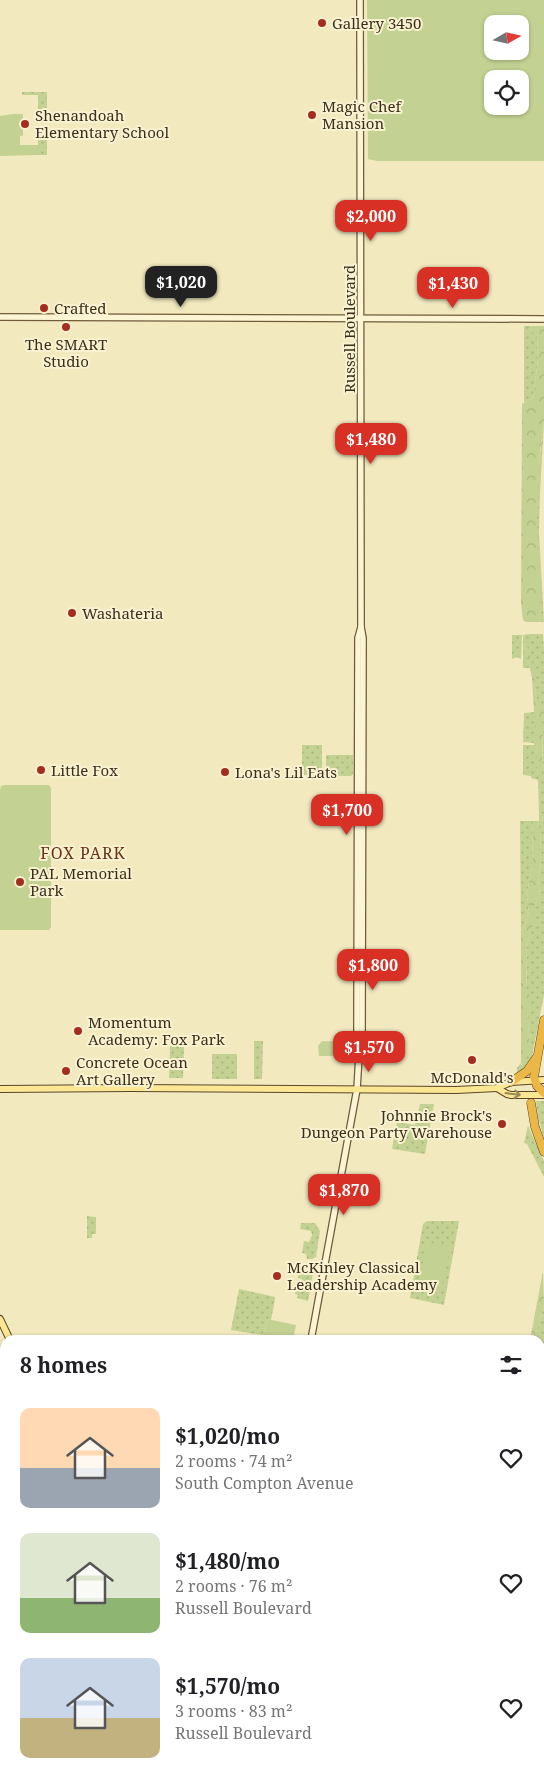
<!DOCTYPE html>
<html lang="en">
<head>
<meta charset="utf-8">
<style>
  :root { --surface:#fff; --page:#f2f2f2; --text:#202124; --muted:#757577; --accent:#d93025 }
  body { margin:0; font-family:"Noto Serif",serif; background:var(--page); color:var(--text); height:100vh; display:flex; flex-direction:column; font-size:19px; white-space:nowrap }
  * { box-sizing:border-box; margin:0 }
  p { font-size:16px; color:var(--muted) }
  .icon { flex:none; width:28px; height:28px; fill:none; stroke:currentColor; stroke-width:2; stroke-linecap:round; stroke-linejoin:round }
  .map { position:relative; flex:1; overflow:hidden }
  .sheet { position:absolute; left:0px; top:1335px; width:545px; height:445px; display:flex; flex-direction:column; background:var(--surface); border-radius:15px 15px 0 0; box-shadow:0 1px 4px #0004 }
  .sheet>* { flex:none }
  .needle { width:32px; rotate:81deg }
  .tools { position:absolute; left:484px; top:15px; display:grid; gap:10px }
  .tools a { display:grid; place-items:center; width:45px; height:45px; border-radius:10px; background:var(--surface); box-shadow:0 1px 4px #0004; font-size:25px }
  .price { position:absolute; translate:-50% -42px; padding:0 11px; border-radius:10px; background:var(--accent); color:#fff; font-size:16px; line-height:32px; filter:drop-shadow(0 1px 2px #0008) }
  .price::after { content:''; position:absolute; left:50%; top:30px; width:15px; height:11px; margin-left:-8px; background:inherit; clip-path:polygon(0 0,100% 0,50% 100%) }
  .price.selected { background:#222; color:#fff }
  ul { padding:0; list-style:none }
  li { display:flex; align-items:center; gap:15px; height:125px; padding:0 20px }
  li span { display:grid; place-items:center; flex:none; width:140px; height:100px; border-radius:10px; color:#555 }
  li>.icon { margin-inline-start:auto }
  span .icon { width:60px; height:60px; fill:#fffc; stroke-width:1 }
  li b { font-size:21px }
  h2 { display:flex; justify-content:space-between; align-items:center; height:60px; padding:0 20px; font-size:21px }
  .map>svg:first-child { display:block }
  .grass { fill:url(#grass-dots) }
  .forest { fill:url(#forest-crowns) }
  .park { fill:#c3d292; fill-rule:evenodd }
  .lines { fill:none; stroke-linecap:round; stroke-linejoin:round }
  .secondary-casing { stroke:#6f5a39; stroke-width:8 }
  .primary-casing { stroke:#5a472a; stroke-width:8 }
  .motorway-casing { stroke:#5a472a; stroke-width:9 }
  .secondary { stroke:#fcf5d4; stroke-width:5.5 }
  .primary { stroke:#fae693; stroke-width:6 }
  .motorway { stroke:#ebb747; stroke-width:8 }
  .oneway { stroke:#9a8a58 }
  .poi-dot { fill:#a32e1f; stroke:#f9f2d0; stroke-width:2 }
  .labels { text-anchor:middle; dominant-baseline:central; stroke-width:4; stroke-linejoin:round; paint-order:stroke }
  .poi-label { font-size:15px; fill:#3b2f1c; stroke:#f9f2d0; text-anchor:start }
  .street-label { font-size:15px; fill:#3b2f1c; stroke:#f9f2d0 }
  .neighbourhood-label { font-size:16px; letter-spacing:1px; fill:#6c3316; stroke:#f9f2d0 }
</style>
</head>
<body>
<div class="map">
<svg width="544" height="1780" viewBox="0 0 544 1780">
  <defs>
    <pattern id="grass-dots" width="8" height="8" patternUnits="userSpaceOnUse" patternTransform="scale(1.25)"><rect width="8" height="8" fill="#c3d292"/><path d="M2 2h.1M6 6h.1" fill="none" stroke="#a8b57d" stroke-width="1.8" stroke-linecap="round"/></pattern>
    <pattern id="forest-crowns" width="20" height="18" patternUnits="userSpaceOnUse" patternTransform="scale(1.25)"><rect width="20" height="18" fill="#c3d292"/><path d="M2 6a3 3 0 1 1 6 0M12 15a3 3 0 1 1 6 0" fill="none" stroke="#a8b57d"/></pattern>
  </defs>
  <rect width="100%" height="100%" fill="#f2e9bf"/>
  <g class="grass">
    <polygon points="22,92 47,92 47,123 36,122 36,115 38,114 38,95 22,95"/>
    <polygon points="47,127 47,155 38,155 38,136 36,135 36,128"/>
    <polygon points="524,326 531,326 532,332 537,335 538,360 533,398 524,403"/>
    <path d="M544,422L540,493L539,532L544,622H541C536,556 534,488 544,422Z"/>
    <path d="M530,634H543L544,649V995L532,1056L526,1069L517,1073V1068L521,1063V1066L530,1043L527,1013L530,996L526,991L527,958L526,953L529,937L534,923V906L539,898L540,893L538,880L541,863L540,830L543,821L542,815L539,813L538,780L531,778V776L523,775V745H534V743L523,742L524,713L535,712L538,776H542C542,759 544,742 542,725C541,715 537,705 536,695C533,676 534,660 524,642L530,668H523V635Z"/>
    <polygon points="512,635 522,635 521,659 517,657 512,659"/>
    <rect x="302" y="745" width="20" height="30"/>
    <polygon points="326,755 353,755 353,774 351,776 326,776"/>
    <polygon points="520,821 533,821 532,868 527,892 529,912 521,935"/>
    <polygon points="254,1041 263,1041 262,1079 254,1079"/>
    <polygon points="170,1046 184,1046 183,1078 169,1078"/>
    <rect x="212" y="1054" width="25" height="25"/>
    <polygon points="536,1101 544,1101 544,1138 538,1117"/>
    <polygon points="420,1104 434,1104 425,1154 392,1149 397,1122 415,1125"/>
    <polygon points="528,1126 544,1161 544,1177 527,1144 524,1143"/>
    <polygon points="87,1216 96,1217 96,1234 92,1234 92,1238 87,1238"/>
    <polygon points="427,1221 459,1221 444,1305 410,1298 423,1224"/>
    <polygon points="301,1223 315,1223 320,1231 316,1257 312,1259 307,1259 306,1254 302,1253 304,1241 309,1242 312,1235 311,1231 300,1229"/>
    <polygon points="306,1263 311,1264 314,1267 308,1301 297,1298 298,1295 295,1294 296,1289 300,1289 302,1279 298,1278 300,1266 306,1266"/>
    <polygon points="239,1289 275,1297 275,1299 271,1320 267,1319 263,1335 231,1330"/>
    <polygon points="544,1304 544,1373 540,1395 540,1340 534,1340"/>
    <polygon points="369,1775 422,1775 420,1780 381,1780"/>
  </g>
  <g class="forest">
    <polygon points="531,326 544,326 544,422 540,451 537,519 541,622 526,622 523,620 521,603 522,404 533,398 538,360 537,335 532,332"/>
    <polygon points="524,642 526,642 533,665 536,696 540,708 543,727 542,776 538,777 532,678"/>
    <polygon points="539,813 542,815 543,821 540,830 541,863 538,880 540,893 539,898 534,906 534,923 529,937 526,953 527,958 526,990 530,996 531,1005 527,1013 530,1043 529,1051 523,1066 521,1063 521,935 529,912 527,892 532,868 533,821 539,821"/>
    <polygon points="543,1271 544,1304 534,1340 530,1340"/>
    <polygon points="441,1775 513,1775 511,1780 498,1779 494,1780 444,1780"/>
  </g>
  <g class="park">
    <path d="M367,0H544V161H377L368,159ZM492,24H520V51H492ZM492,79H520V106H492Z"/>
    <polygon points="13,114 23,114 23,136 20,136 20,145 38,145 38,155 0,156 0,116"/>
    <polygon points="4,785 49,785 51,788 51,927 49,930 0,930 0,790 1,786"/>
    <polygon points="322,1041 347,1042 350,1047 349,1056 319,1056 318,1046"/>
    <polygon points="427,1242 450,1247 441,1291 418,1287"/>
    <polygon points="267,1319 296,1325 293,1340 263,1335"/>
  </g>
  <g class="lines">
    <g class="secondary-casing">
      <g id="secondary">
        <polyline points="0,317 544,319"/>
        <polyline points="360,1039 357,1034 358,638 361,627"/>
        <polyline points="311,1340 357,1089 360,1039 362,1034 363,638 361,627 360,0"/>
        <polyline points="227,1780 228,1775"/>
      </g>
    </g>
    <g class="primary-casing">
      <g id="primary">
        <polyline points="497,1088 507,1094 511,1095 544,1095"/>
        <polyline points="0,1089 131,1088 456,1090 497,1088 511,1082 544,1080"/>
        <polyline points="0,1319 10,1340"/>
        <polyline points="232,1775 242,1780"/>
        <polyline points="248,1775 251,1780"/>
      </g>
    </g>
    <g class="motorway-casing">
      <g id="motorway">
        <polyline points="544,1020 534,1077 537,1086 544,1093"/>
        <polyline points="511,1082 527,1071 536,1058"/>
        <polyline points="531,1103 535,1127 544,1152"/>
        <polyline points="540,1453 544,1432"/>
        <polyline points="0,1678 5,1679"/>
        <polyline points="0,1694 5,1695"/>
        <path d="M540,1740C544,1670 535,1598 544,1528"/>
        <polyline points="540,1752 544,1753"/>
        <polyline points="276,1775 284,1780"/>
        <polyline points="291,1775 297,1780"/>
        <polyline points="332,1775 339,1780"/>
        <polyline points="426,1780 428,1775"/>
        <polyline points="524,1780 527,1775"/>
        <polyline points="532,1780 533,1775"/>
      </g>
    </g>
    <use href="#secondary" class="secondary"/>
    <use href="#primary" class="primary"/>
    <use href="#motorway" class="motorway"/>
  </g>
  <defs><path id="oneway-shaft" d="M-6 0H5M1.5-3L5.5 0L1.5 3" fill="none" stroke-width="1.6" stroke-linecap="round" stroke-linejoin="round" transform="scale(1.25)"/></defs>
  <use class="oneway" href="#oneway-shaft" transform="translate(513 1094) rotate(7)"/>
  <g class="poi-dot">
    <circle cx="322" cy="23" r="5"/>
    <circle cx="312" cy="115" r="5"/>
    <circle cx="25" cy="124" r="5"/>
    <circle cx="44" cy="308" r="5"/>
    <circle cx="66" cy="327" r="5"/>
    <circle cx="72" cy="613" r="5"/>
    <circle cx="41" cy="770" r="5"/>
    <circle cx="225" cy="772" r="5"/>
    <circle cx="20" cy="882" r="5"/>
    <circle cx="78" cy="1031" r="5"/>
    <circle cx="472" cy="1060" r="5"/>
    <circle cx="66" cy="1071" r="5"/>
    <circle cx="502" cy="1124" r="5"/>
    <circle cx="277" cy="1276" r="5"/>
  </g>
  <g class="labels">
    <g class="poi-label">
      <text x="332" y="23">Gallery 3450</text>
      <text x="322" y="106">Magic Chef<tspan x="322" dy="17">Mansion</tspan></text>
      <text x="35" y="115">Shenandoah<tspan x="35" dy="17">Elementary School</tspan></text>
      <text x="54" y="308">Crafted</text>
      <text x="66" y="344" text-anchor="middle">The SMART<tspan x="66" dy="17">Studio</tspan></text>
      <text x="82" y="613">Washateria</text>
      <text x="51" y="770">Little Fox</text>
      <text x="235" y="772">Lona's Lil Eats</text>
      <text x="30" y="873">PAL Memorial<tspan x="30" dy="17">Park</tspan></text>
      <text x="88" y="1022">Momentum<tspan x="88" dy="17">Academy: Fox Park</tspan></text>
      <text x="76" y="1062">Concrete Ocean<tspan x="76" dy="17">Art Gallery</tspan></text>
      <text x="472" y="1077" text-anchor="middle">McDonald's</text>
      <text x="492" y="1115" text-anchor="end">Johnnie Brock's<tspan x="492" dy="17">Dungeon Party Warehouse</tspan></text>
      <text x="287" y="1267">McKinley Classical<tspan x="287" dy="17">Leadership Academy</tspan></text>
    </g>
    <g class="street-label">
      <text transform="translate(349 329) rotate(-90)">Russell Boulevard</text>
    </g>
    <g class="neighbourhood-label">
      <text x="83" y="853">FOX PARK</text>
    </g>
  </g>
</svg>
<div class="tools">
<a><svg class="needle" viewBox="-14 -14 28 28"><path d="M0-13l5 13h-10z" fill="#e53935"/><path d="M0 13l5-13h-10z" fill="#757577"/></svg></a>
<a><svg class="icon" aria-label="locate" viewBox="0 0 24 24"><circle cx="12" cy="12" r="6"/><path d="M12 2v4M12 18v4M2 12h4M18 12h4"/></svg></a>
</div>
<b class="price" style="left:371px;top:242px">$2,000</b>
<b class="price selected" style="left:181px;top:308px">$1,020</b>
<b class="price" style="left:453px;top:309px">$1,430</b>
<b class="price" style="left:371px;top:465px">$1,480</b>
<b class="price" style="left:347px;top:836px">$1,700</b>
<b class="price" style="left:373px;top:991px">$1,800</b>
<b class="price" style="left:369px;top:1073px">$1,570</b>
<b class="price" style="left:344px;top:1216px">$1,870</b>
<section class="sheet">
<h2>8 homes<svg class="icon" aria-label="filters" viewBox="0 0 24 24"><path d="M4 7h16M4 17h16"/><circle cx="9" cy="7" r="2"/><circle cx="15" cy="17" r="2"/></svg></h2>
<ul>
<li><span style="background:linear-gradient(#ffd9b3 60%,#9aa5b1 0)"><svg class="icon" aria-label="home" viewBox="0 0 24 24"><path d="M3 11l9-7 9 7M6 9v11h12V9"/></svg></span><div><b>$1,020/mo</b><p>2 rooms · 74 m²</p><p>South Compton Avenue</p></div><svg class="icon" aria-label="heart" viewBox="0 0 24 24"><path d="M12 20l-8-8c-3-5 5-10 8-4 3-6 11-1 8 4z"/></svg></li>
<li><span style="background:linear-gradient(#dfe7d0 65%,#8fb573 0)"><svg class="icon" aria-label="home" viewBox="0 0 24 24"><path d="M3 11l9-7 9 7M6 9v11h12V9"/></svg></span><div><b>$1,480/mo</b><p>2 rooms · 76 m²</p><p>Russell Boulevard</p></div><svg class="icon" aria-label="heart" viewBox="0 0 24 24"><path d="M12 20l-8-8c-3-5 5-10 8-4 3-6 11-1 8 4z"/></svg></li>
<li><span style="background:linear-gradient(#c9d6e8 60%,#c2b280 0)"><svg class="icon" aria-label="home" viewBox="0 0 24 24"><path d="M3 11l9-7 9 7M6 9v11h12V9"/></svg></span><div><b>$1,570/mo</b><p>3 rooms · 83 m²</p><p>Russell Boulevard</p></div><svg class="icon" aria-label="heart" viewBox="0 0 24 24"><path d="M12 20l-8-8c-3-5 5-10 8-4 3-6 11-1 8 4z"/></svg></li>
</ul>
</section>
</div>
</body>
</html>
